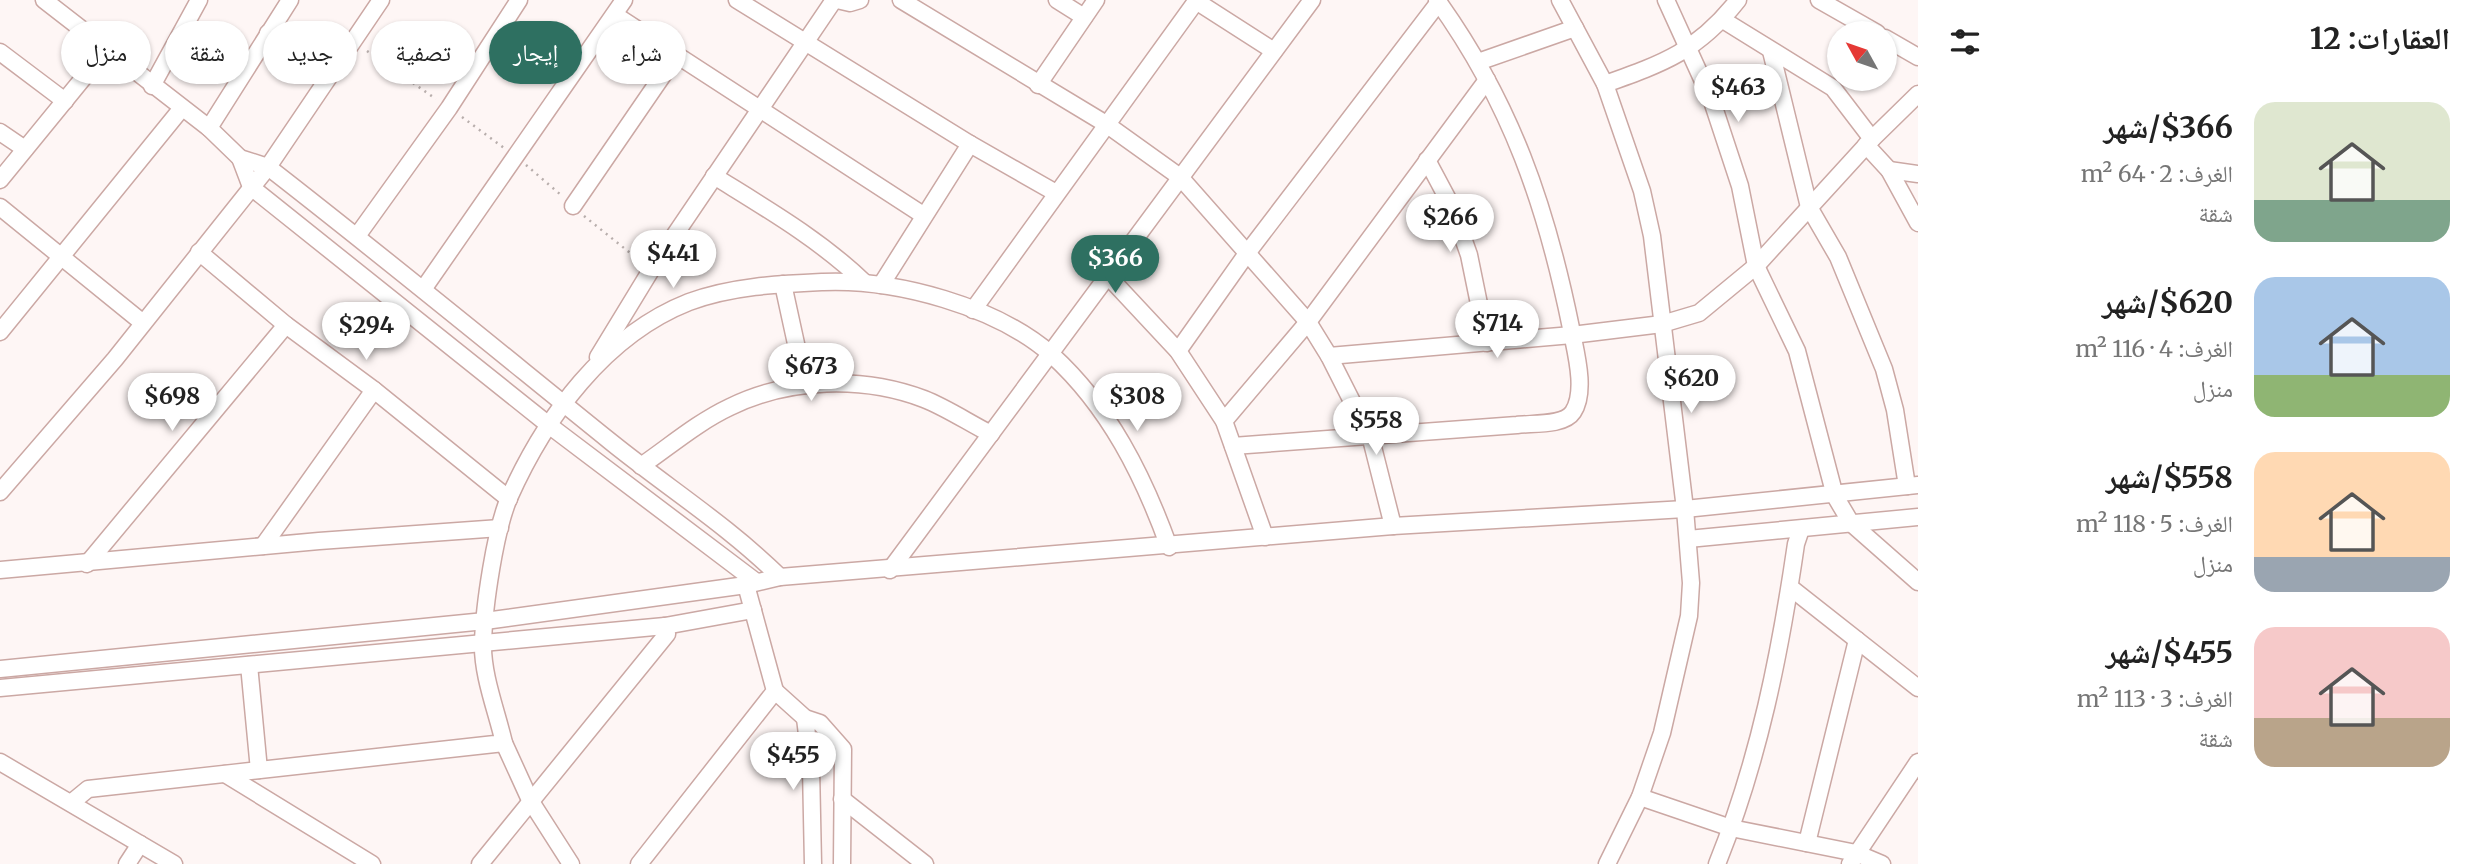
<!DOCTYPE html>
<html lang="ar">
<head>
<meta charset="utf-8">
<style>
  :root { --surface:#fff; --page:#f6f6f6; --text:#222; --muted:#767676; --accent:#2e7061 }
  body { margin:0; font-family:Merriweather,"Noto Naskh Arabic",serif; background:var(--page); color:var(--text); direction:rtl; height:100vh; display:flex; flex-direction:column; font-size:26px; white-space:nowrap }
  * { box-sizing:border-box; margin:0 }
  p { font-size:23px; color:var(--muted) }
  .icon { flex:none; width:38px; height:38px; fill:none; stroke:currentColor; stroke-width:2; stroke-linecap:round; stroke-linejoin:round }
  .map { position:relative; flex:1; overflow:hidden; direction:ltr }
  .panel { display:flex; flex-direction:column; background:var(--surface); width:560px }
  .panel>* { flex:none }
  .top-card { position:absolute; left:21px; top:21px; width:665px; height:63px; direction:rtl; display:flex; gap:14px }
  .needle { width:46px; rotate:310deg }
  .fabs { position:absolute; left:1827px; top:21px; display:grid; gap:14px }
  .fabs a { display:grid; place-items:center; width:70px; height:70px; border-radius:50%; background:var(--surface); box-shadow:0 2px 5px #0004; font-size:35px }
  .price { position:absolute; translate:-50% -60px; padding:0 16px; border-radius:24px; background:#fff; color:#222; font-size:23px; line-height:46px; filter:drop-shadow(0 2px 4px #0008) }
  .price::after { content:''; position:absolute; left:50%; top:42px; width:21px; height:16px; margin-left:-10px; background:inherit; clip-path:polygon(0 0,100% 0,50% 100%) }
  .price.current { background:var(--accent); color:#fff }
  ul { padding:0; list-style:none }
  li { display:flex; align-items:center; gap:21px; height:175px; padding:0 28px }
  li span { display:grid; place-items:center; flex:none; width:196px; height:140px; border-radius:21px; color:#555 }
  li>.icon { margin-inline-start:auto }
  span .icon { width:84px; height:84px; fill:#fffc; stroke-width:1 }
  li b { font-size:30px }
  h2 { display:flex; justify-content:space-between; align-items:center; height:84px; padding:0 28px; font-size:30px }
  .tag { padding:0 24px; border-radius:32px; background:var(--surface); box-shadow:0 2px 5px #0004; font-size:24px; line-height:63px }
  .tag.current { background:var(--accent); color:#fff }
  main { display:flex; flex:1; min-height:0 }
  .map>svg:first-child { display:block }
  .lines { fill:none; stroke-linecap:round; stroke-linejoin:round }
  .street-casing { stroke:#cba8a4; stroke-width:19 }
  .path { stroke:#b8aeac; stroke-width:2.5; stroke-dasharray:2 5; stroke-linecap:butt }
  .street { stroke:#fff; stroke-width:16 }
</style>
</head>
<body>
<main>
<section class="panel">
<h2>العقارات: 12<svg class="icon" aria-label="filters" viewBox="0 0 24 24"><path d="M4 7h16M4 17h16"/><circle cx="9" cy="7" r="2"/><circle cx="15" cy="17" r="2"/></svg></h2>
<ul>
<li><span style="background:linear-gradient(#dfe7d0 70%,#7fa58c 0)"><svg class="icon" aria-label="home" viewBox="0 0 24 24"><path d="M3 11l9-7 9 7M6 9v11h12V9"/></svg></span><div><b>$366/شهر</b><p>الغرف: 2 · 64 m²</p><p>شقة</p></div></li>
<li><span style="background:linear-gradient(#a9c7e8 70%,#8fb573 0)"><svg class="icon" aria-label="home" viewBox="0 0 24 24"><path d="M3 11l9-7 9 7M6 9v11h12V9"/></svg></span><div><b>$620/شهر</b><p>الغرف: 4 · 116 m²</p><p>منزل</p></div></li>
<li><span style="background:linear-gradient(#ffd9b3 75%,#9aa5b1 0)"><svg class="icon" aria-label="home" viewBox="0 0 24 24"><path d="M3 11l9-7 9 7M6 9v11h12V9"/></svg></span><div><b>$558/شهر</b><p>الغرف: 5 · 118 m²</p><p>منزل</p></div></li>
<li><span style="background:linear-gradient(#f6c9c9 65%,#b9a48a 0)"><svg class="icon" aria-label="home" viewBox="0 0 24 24"><path d="M3 11l9-7 9 7M6 9v11h12V9"/></svg></span><div><b>$455/شهر</b><p>الغرف: 3 · 113 m²</p><p>شقة</p></div></li>
</ul>
</section>
<div class="map">
<svg width="1918" height="864" viewBox="0 0 1918 864">
  <rect width="100%" height="100%" fill="#fef6f5"/>
  <g class="lines">
    <g class="street-casing">
      <g id="street">
        <path d="M44,0L209,128L240,158L268,167C384,257 497,350 611,442C668,488 727,525 780,577"/>
        <polyline points="737,0 970,144 1056,193"/>
        <polyline points="837,0 850,3 860,0"/>
        <polyline points="901,0 1106,124 1180,177 1308,322 1329,356 1371,439 1393,526"/>
        <polyline points="1057,0 1084,17"/>
        <polyline points="1560,0 1605,84 1642,191 1652,236 1685,509 1691,583 1689,616 1662,733 1640,797 1607,864"/>
        <polyline points="1666,0 1712,101 1740,186 1756,266 1797,351 1835,496 1851,523 1918,582"/>
        <polyline points="1819,0 1877,33"/>
        <polyline points="1196,1 1274,51"/>
        <polyline points="615,15 923,215"/>
        <polyline points="1723,20 1833,88 1872,139"/>
        <polyline points="268,33 331,73"/>
        <polyline points="1885,38 1918,57"/>
        <polyline points="1771,51 1809,207 1838,257 1884,369 1895,410 1907,486"/>
        <polyline points="0,52 65,101"/>
        <polyline points="1478,62 1575,28"/>
        <path d="M1605,84C1664,63 1698,51 1738,0"/>
        <polyline points="1038,85 1096,0"/>
        <polyline points="152,86 199,0"/>
        <polyline points="209,128 290,0"/>
        <polyline points="0,132 25,149"/>
        <polyline points="1866,145 1889,170 1918,223"/>
        <polyline points="240,158 251,187 550,426 755,581"/>
        <polyline points="1427,160 1452,207 1469,255 1487,343"/>
        <polyline points="1889,170 1918,174"/>
        <path d="M714,176C767,209 819,239 864,282"/>
        <polyline points="0,180 107,49"/>
        <polyline points="573,206 676,56"/>
        <polyline points="0,207 143,323"/>
        <polyline points="357,236 449,108 519,0"/>
        <polyline points="199,252 286,325 374,390 509,499"/>
        <polyline points="1107,275 1178,351 1224,421 1265,537"/>
        <polyline points="783,284 805,385"/>
        <polyline points="881,285 970,144"/>
        <polyline points="424,288 624,0"/>
        <polyline points="973,310 1197,0"/>
        <polyline points="0,332 182,108"/>
        <polyline points="1178,351 1248,252 1439,2"/>
        <polyline points="1329,356 1572,335 1662,324 1699,313 1756,266 1872,139 1918,94"/>
        <polyline points="598,357 651,270 834,0"/>
        <polyline points="1224,421 1308,322 1487,80"/>
        <path d="M1233,446L1517,425C1532,423 1564,426 1573,412C1587,391 1575,350 1571,328C1546,205 1511,103 1437,0"/>
        <path d="M641,466C670,446 698,422 730,407C789,378 863,376 924,399C947,408 969,423 991,434"/>
        <polyline points="0,492 115,359 268,167 381,0"/>
        <polyline points="1688,539 1918,517"/>
        <polyline points="263,546 374,390"/>
        <polyline points="87,564 286,325"/>
        <polyline points="0,570 319,541 500,528"/>
        <polyline points="890,570 1312,0"/>
        <polyline points="1791,588 1918,688"/>
        <polyline points="249,665 259,770"/>
        <polyline points="0,669 485,621 746,585 780,577 1393,526 1685,509 1918,485"/>
        <polyline points="0,688 665,626 753,610"/>
        <polyline points="775,691 805,718 820,723 843,749 842,864"/>
        <polyline points="805,718 811,768 813,864"/>
        <polyline points="504,743 530,800 571,864"/>
        <polyline points="0,762 174,864"/>
        <polyline points="225,774 372,864"/>
        <polyline points="1640,797 1731,828 1856,853 1882,864"/>
        <polyline points="842,799 925,864"/>
        <path d="M71,803L88,789L504,743C497,712 482,675 483,643C484,606 495,531 509,498C545,417 605,335 689,302C732,286 779,284 823,282C896,279 996,306 1052,355C1109,407 1143,475 1169,547"/>
        <polyline points="1807,843 1857,640"/>
        <polyline points="127,864 140,844"/>
        <polyline points="480,864 667,634 665,626"/>
        <polyline points="639,864 775,691 746,585"/>
        <path d="M1717,864C1759,760 1780,654 1796,544L1801,529"/>
        <polyline points="1850,864 1918,762"/>
      </g>
    </g>
    <g class="path">
      <polyline points="367,51 436,99"/>
      <polyline points="462,117 504,148"/>
      <polyline points="526,165 561,195"/>
      <polyline points="584,216 639,260"/>
    </g>
    <use href="#street" class="street"/>
  </g>
</svg>
<div class="fabs">
<a><svg class="needle" viewBox="-14 -14 28 28"><path d="M0-13l5 13h-10z" fill="#e53935"/><path d="M0 13l5-13h-10z" fill="#767676"/></svg></a>
</div>
<b class="price" style="left:1738px;top:124px">$463</b>
<b class="price" style="left:1450px;top:254px">$266</b>
<b class="price" style="left:673px;top:290px">$441</b>
<b class="price current" style="left:1115px;top:295px">$366</b>
<b class="price" style="left:1497px;top:360px">$714</b>
<b class="price" style="left:366px;top:362px">$294</b>
<b class="price" style="left:811px;top:403px">$673</b>
<b class="price" style="left:1691px;top:415px">$620</b>
<b class="price" style="left:172px;top:433px">$698</b>
<b class="price" style="left:1137px;top:433px">$308</b>
<b class="price" style="left:1376px;top:457px">$558</b>
<b class="price" style="left:793px;top:792px">$455</b>
<div class="top-card">
<a class="tag">شراء</a>
<a class="tag current">إيجار</a>
<a class="tag">تصفية</a>
<a class="tag">جديد</a>
<a class="tag">شقة</a>
<a class="tag">منزل</a>
</div>
</div>
</main>
</body>
</html>
